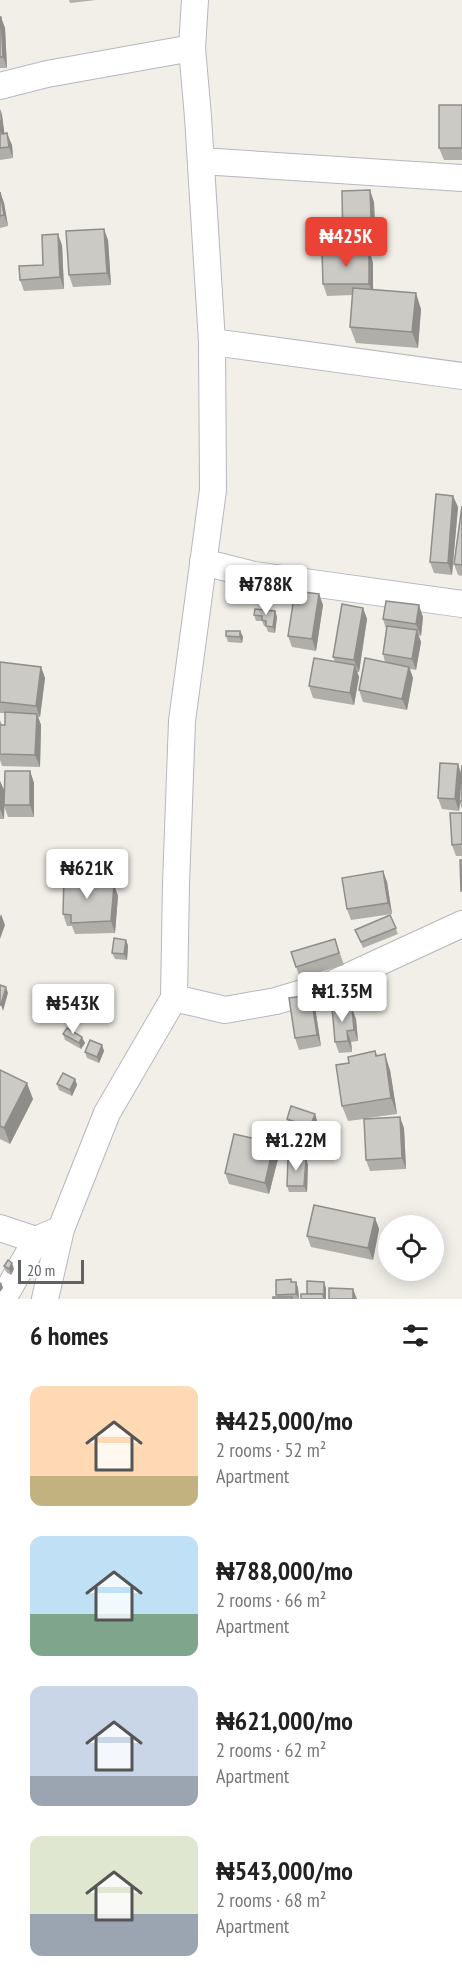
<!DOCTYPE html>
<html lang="en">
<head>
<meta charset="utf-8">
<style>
  :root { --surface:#fff; --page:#f2f2f2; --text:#222; --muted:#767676; --accent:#ea4335 }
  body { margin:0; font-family:"PT Sans Narrow",sans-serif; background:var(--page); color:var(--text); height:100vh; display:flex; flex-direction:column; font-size:22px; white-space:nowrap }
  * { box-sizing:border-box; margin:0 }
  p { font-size:20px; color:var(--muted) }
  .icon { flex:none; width:33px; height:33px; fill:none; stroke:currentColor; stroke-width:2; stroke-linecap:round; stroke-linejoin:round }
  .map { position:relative; height:1299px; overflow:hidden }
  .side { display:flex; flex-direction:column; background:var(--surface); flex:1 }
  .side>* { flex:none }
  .fabs { position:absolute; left:378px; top:1215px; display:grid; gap:12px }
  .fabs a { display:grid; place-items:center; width:66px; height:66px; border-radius:50%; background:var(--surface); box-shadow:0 3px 15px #0003; font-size:30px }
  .scale { position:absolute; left:18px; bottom:15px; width:66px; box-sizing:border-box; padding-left:6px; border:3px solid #5f6368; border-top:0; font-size:16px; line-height:21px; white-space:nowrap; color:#5f6368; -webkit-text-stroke:4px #fff; paint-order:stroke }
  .price { position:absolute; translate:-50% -51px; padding:0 14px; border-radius:6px; background:#fff; color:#222; font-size:20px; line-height:39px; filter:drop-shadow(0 2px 3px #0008) }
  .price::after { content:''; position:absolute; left:50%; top:36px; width:18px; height:14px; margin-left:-9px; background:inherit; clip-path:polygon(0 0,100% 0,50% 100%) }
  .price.current { background:var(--accent); color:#fff }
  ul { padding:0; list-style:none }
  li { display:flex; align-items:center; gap:18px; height:150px; padding:0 30px }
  li span { display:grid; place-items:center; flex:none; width:168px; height:120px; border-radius:12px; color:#555 }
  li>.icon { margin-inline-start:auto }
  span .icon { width:72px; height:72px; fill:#fffc; stroke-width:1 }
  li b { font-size:26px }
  h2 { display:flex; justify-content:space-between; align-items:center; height:72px; padding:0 30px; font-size:26px }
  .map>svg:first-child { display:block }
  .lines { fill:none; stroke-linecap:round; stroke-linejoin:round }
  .minor-casing { stroke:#b5b8bc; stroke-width:28 }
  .minor { stroke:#fff; stroke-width:26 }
  .wall { fill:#afaea9 }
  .shaded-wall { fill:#8f8d8a }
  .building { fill:#cccac5; stroke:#8f8d8a; stroke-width:1.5 }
</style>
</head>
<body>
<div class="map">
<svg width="462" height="1299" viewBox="0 0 462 1299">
  <rect width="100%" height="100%" fill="#f1efe8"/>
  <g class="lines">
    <g class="minor-casing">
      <g id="minor">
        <polyline points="0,86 47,74 192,48"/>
        <polyline points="201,161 462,178"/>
        <polyline points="212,342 462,376"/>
        <polyline points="203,562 254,575 462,604"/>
        <polyline points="174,998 225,1010 276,1001 332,984 462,924"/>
        <polyline points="0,1228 36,1240"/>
        <polyline points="3,1299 36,1240 61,1229"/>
        <polyline points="45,1299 61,1229 107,1113 174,998 176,884 182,721 213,490 212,342 198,117 192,48 195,0"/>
      </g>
    </g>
    <use href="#minor" class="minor"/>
  </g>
  <g class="wall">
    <polygon points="69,0 96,0 70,3"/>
    <polygon points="0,17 5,28 7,68 0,68"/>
    <polygon points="462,105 462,160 444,160 439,148"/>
    <polygon points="0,109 2,115 4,133 12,145 13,158 0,160"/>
    <polygon points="0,192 4,203 8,226 0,228"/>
    <polygon points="374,202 376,256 371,256 373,263 373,290 421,309 418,348 356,343 350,327 352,295 327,296 323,284 345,252 343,246"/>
    <polygon points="108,240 111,285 73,287 69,275"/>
    <polygon points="62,245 64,289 24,291 20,280 43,265"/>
    <polygon points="462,506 462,576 458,575 454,564"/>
    <polygon points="458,507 452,575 434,573 430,562"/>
    <polygon points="319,594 323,605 316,651 292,647 288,636"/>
    <polygon points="363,608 367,619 359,672 357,672 359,677 354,705 313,698 309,686 335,662 333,657"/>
    <polygon points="275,611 277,617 275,633 268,632 266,626 264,626 262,621 256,621 254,615"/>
    <polygon points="423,617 421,636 418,635 421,642 416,670 410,669 413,678 407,710 363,702 359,690 385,662 383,654 386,629 383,619"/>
    <polygon points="240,631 243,637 242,643 228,642 226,636"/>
    <polygon points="0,662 41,667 45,678 40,717 38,717 41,725 40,767 2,766 0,760 0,720 2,725 5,725 5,713 0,713"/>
    <polygon points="462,765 462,809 460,803 459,811 442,809 438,798 461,773"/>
    <polygon points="30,771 34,783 34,817 8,817 4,806 4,819 0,819 0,781 4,791"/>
    <polygon points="462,813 462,856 456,856 452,845"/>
    <polygon points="383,871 387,882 392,914 351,920 347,909"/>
    <polygon points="99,877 102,885 114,885 118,896 115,933 75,934 72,926 67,926 63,914"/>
    <polygon points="390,915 398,934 363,948 355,930"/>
    <polygon points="335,939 344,965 300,978 296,967"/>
    <polygon points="126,940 128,946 127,960 115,959 112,953"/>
    <polygon points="343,1005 344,1008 356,1019 358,1041 351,1042 352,1052 339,1053 335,1042"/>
    <polygon points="315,1007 321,1046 299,1050 295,1038"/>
    <polygon points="63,1034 85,1043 81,1049 65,1040"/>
    <polygon points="102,1045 104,1051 99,1063 87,1058 85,1052"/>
    <polygon points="375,1051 377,1055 390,1070 397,1114 368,1118 404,1128 406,1169 370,1171 366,1160 364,1119 348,1121 342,1106 349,1063"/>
    <polygon points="0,1070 33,1099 10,1144 0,1139"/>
    <polygon points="75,1079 77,1085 72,1096 59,1090 57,1084"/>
    <polygon points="287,1119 317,1120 313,1133 289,1125"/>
    <polygon points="274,1143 279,1155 269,1194 229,1184 225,1173"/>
    <polygon points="306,1159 308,1165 307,1192 289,1192 287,1186"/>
    <polygon points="375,1218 379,1229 373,1260 311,1247 307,1236"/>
    <polygon points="12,1263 14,1269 11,1275 6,1272 4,1266"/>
    <polygon points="291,1279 292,1282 296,1282 298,1288 299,1299 273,1299 277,1297 276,1295"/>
  </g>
  <g class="shaded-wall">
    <polygon points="1,17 5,28 7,68 3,57"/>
    <polygon points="0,109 2,115 6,145 2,134"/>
    <polygon points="7,133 12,145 13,158 9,147"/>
    <polygon points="370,190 374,202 376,256 372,245"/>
    <polygon points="0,192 4,203 8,226 4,215"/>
    <polygon points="104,229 108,240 111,285 107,273"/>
    <polygon points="58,234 62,245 64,289 60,277"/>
    <polygon points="369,251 373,263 373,295 369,284"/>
    <polygon points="416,293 421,309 418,348 412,332"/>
    <polygon points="453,496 458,507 452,575 448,563"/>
    <polygon points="319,594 323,605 316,651 312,639"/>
    <polygon points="419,605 423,617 421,636 416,624"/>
    <polygon points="363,608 367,619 359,672 354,660"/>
    <polygon points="275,611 277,617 275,633 273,627"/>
    <polygon points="417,630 421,642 416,670 412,659"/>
    <polygon points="240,631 243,637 242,643 240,637"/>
    <polygon points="355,665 359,677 354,705 350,693"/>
    <polygon points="41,667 45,678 40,717 36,706"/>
    <polygon points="409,667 413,678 407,710 402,699"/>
    <polygon points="37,714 41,725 40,767 35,755"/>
    <polygon points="458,764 462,776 459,801 460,803 459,811 455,799"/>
    <polygon points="30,771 34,783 34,817 30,805"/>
    <polygon points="0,781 5,792 4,819 0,809"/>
    <polygon points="383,871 387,882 392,914 388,903"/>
    <polygon points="114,885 118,896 115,933 111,921"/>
    <polygon points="1,914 5,925 0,939 0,917"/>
    <polygon points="126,940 128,946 127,960 124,954"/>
    <polygon points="6,987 8,993 3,1011 1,1005"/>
    <polygon points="311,995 315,1007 321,1046 317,1035"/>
    <polygon points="352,1008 356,1019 358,1041 354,1030"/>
    <polygon points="347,1031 351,1042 352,1052 348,1041"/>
    <polygon points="82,1037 85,1043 81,1049 79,1043"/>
    <polygon points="102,1045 104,1051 99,1063 97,1057"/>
    <polygon points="385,1054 390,1070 397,1114 391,1098"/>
    <polygon points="75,1079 77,1085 72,1096 70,1090"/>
    <polygon points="27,1083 33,1099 10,1144 4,1128"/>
    <polygon points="315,1114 317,1120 313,1133 310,1127"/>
    <polygon points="400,1117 404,1128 406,1169 402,1158"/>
    <polygon points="274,1143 279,1155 269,1194 265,1183"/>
    <polygon points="306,1159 308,1165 307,1192 304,1186"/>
    <polygon points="375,1218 379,1229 373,1260 368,1248"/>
    <polygon points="12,1263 14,1269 11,1275 9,1269"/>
    <polygon points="1,1282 3,1288 0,1292 0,1283"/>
    <polygon points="296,1282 298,1288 299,1299 296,1294"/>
    <polygon points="324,1282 326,1288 326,1299 324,1299"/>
    <polygon points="353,1289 357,1299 353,1299"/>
  </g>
  <g class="building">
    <polygon points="0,17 1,17 3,57 0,57"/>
    <rect x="439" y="105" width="23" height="43"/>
    <polygon points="0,120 2,134 7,133 9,147 0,148"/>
    <polygon points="370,190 372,245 343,246 342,191"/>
    <polygon points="0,192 4,215 0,216"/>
    <polygon points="104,229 107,273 69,275 66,231"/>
    <polygon points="58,234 60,277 20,280 19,266 43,265 42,235"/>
    <polygon points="369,251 369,284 323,284 322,252"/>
    <polygon points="353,288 416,293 412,332 350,327"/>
    <polygon points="436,494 453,496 448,563 430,562"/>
    <polygon points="462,506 462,565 454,564"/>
    <polygon points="295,591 319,594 312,639 288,636"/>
    <polygon points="386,601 419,605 416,624 383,619"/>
    <polygon points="342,604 363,608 354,660 333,657"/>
    <polygon points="255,609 275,611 273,627 266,626 266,621 262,620 262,616 254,615"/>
    <polygon points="387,626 417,630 412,659 383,654"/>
    <polygon points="226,631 240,631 240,637 226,636"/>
    <polygon points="314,658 355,665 350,693 309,686"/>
    <polygon points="365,658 409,667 402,699 359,690"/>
    <polygon points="0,662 41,667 36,706 0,702"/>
    <polygon points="5,712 37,714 35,755 0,754 0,725 5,725"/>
    <polygon points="440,763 458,764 455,799 438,798"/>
    <polygon points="462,765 462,801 459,801"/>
    <polygon points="5,771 30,771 30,805 4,805"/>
    <polygon points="450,813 462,813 462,844 452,845"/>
    <polygon points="460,860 462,860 462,891 461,891"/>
    <polygon points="383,871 388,903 347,909 342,878"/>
    <polygon points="64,877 99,877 99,885 114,885 111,921 71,923 71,915 63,914"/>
    <polygon points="390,915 396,928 361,942 355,930"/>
    <polygon points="114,938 126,940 124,954 112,953"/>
    <polygon points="335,939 339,953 296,967 291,952"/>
    <polygon points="0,985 6,987 1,1005 0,1005"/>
    <polygon points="311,995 317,1035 295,1038 289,998"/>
    <polygon points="343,1005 343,1009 352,1008 354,1030 347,1031 348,1041 335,1042 332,1006"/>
    <polygon points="67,1028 82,1037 79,1043 63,1034"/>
    <polygon points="90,1040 102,1045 97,1057 85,1052"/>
    <polygon points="375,1051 376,1056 385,1054 391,1098 342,1106 336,1065 349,1063 348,1057"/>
    <polygon points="0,1070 27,1083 4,1128 0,1126"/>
    <polygon points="63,1073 75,1079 70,1090 57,1084"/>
    <polygon points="291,1106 315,1114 310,1127 287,1119"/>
    <polygon points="400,1117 402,1158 366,1160 364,1119"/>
    <polygon points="234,1134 274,1143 265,1183 225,1173"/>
    <polygon points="288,1158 306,1159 304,1186 287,1186"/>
    <polygon points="314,1205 375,1218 368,1248 307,1236"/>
    <polygon points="8,1260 12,1263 9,1269 4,1266"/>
    <polygon points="291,1279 291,1282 296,1282 296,1294 276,1295 276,1280"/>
    <polygon points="307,1281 324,1282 324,1294 307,1294"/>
    <polygon points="329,1288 353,1289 353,1299 329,1299"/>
    <polygon points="301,1294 323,1294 324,1299 301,1299"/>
    <rect x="273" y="1297" width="19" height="2"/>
  </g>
</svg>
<div class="fabs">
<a><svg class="icon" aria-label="locate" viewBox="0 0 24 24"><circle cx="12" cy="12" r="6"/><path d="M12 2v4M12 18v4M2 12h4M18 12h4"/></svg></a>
</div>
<div class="scale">20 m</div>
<b class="price current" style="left:346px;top:268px">₦425K</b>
<b class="price" style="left:266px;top:616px">₦788K</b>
<b class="price" style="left:87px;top:900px">₦621K</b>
<b class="price" style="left:342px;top:1023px">₦1.35M</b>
<b class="price" style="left:73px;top:1035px">₦543K</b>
<b class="price" style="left:296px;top:1172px">₦1.22M</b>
</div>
<section class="side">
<h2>6 homes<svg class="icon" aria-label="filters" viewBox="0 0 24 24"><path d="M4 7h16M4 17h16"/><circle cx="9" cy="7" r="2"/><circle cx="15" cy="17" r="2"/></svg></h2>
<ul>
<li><span style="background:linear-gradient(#ffd9b3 75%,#c2b280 0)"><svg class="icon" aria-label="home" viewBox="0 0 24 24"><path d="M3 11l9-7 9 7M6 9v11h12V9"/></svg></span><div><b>₦425,000/mo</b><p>2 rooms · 52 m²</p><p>Apartment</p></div></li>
<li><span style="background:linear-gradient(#bfe0f5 65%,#7fa58c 0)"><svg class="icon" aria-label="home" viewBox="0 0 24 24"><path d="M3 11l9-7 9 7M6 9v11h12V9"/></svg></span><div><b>₦788,000/mo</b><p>2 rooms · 66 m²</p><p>Apartment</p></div></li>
<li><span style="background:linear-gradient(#c9d6e8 75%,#9aa5b1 0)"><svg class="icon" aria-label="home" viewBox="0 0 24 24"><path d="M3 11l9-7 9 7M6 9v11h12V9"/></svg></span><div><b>₦621,000/mo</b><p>2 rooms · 62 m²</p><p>Apartment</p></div></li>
<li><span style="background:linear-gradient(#dfe7d0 65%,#9aa5b1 0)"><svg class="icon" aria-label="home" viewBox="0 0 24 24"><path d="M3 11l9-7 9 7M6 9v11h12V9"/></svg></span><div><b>₦543,000/mo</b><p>2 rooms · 68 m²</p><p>Apartment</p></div></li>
</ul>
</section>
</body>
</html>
